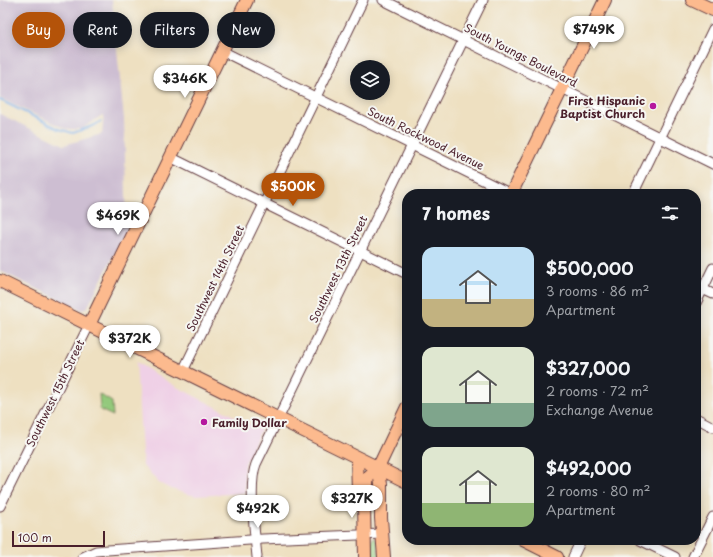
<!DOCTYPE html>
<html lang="en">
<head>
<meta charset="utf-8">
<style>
  :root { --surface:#171b24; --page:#20242c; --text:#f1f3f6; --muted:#9ea1a6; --accent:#b45309 }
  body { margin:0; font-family:"Playpen Sans",sans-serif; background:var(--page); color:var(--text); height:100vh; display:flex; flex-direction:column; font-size:15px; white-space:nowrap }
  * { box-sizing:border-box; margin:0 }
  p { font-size:13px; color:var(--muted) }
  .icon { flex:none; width:22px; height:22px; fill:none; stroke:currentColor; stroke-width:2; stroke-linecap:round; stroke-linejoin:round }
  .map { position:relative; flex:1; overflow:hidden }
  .sheet { position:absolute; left:402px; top:189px; width:299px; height:356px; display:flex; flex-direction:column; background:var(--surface); border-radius:16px; box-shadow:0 2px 10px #0003 }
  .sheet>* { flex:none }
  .top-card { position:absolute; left:12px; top:12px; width:330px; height:36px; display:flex; gap:8px }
  .fabs { position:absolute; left:350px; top:60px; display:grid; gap:8px }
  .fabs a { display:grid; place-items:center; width:40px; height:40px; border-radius:50%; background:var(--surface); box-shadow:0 2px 10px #0003; font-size:20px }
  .scale { position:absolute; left:12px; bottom:10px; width:93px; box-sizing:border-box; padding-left:4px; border:2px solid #4a1f2b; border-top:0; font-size:11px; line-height:14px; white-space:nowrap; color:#4a1f2b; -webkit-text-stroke:3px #f6f6f2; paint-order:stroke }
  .price { position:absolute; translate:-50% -34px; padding:0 9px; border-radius:14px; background:#fff; color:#222; font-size:13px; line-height:26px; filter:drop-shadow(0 1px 2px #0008) }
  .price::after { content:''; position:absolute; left:50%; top:24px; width:12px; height:9px; margin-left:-6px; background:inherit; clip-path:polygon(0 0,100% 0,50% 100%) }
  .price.selected { background:var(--accent); color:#fff }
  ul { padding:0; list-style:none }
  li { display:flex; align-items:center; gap:12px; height:100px; padding:0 20px }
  li span { display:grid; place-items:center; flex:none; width:112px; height:80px; border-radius:12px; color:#555 }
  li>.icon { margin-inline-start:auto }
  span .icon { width:48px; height:48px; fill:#fffc; stroke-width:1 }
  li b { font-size:17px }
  h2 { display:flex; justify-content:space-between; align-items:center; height:48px; padding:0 20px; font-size:17px }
  .chip { padding:0 14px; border-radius:18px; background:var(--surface); box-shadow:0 2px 10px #0003; font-size:14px; line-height:36px }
  .chip.selected { background:var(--accent); color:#fff }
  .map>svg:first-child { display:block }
  .built { fill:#efd0e6 }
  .industrial { fill:#cdbed2 }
  .green { fill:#93c97b; stroke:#6e7453 }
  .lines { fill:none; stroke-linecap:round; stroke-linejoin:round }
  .stream { stroke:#7eb0ea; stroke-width:2 }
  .minor-casing { stroke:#633c42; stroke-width:11 }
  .major-casing { stroke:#633c42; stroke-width:14 }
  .minor { stroke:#fff; stroke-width:9 }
  .major { stroke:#fcba8e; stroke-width:12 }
  .poi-dot { fill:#b5179e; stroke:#f6f6f2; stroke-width:1.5 }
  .labels { text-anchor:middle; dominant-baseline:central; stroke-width:4; stroke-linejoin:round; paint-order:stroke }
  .street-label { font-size:11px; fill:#4a1f2b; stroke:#f6f6f2 }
  .poi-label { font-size:11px; font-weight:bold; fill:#4a1f2b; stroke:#f6f6f2; text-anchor:end }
</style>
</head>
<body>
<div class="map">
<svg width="713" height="557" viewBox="0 0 713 557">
  <rect width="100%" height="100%" fill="#f6f6f2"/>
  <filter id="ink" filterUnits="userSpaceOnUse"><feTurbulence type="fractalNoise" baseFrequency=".025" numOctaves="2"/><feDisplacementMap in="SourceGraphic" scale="8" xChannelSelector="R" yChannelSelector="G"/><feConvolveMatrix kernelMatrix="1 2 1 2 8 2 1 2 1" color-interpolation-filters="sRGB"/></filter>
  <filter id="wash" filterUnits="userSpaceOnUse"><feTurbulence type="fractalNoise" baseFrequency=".012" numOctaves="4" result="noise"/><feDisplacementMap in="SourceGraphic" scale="16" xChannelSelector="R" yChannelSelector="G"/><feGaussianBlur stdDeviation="0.9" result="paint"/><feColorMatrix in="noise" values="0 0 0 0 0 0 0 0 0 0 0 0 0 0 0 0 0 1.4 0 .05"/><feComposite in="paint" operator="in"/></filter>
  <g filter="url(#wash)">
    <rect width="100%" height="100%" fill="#eee0c1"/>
    <polygon class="built" points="136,362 175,386 261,430 244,466 245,493 196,496 187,494 169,488 159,483 143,466"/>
    <polygon class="industrial" points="0,0 112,0 124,119 127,230 88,306 83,310 80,309 0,271 0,114 64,145 102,134 104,114 81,129 66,129 0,98"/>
    <g class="green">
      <polygon points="99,394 112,402 113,416 100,410"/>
      <polygon points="374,537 378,543 380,557 368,557 369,544"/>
    </g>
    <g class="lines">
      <polyline class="stream" points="0,100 59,129 73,133 95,125 101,121"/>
    </g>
  </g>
  <g filter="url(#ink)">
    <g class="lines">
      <g class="minor-casing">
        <g id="minor">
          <polyline points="383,0 713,164"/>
          <polyline points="222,51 511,194"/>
          <polyline points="170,157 407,274"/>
          <polyline points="633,194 713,29"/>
          <polyline points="696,286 713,294"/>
          <polyline points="696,303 713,268"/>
          <polyline points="183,371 363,0"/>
          <polyline points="696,418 713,427"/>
          <polyline points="0,506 89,325"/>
          <polyline points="640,540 675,557"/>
          <polyline points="83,557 96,551 107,550 263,539 382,534"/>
          <path d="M257,557C255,534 248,484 256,464L483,0"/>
          <polyline points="573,557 581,540"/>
          <polyline points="693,557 713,517"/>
        </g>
      </g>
      <g class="major-casing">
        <g id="major">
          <polyline points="692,0 713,10"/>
          <polyline points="511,194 605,0"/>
          <polyline points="0,281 407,482"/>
          <polyline points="89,325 247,0"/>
          <polyline points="357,458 358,491 363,501"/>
          <polyline points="378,468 381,484 381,518 384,557"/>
          <polyline points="523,540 557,557"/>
          <polyline points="365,557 364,503 368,477 378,468 407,407"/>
        </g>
      </g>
      <use href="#minor" class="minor"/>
      <use href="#major" class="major"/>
    </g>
  </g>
  <g class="poi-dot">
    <circle cx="653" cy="106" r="4"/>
    <circle cx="204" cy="422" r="4"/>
  </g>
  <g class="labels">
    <g class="street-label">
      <text transform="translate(521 55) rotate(27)">South Youngs Boulevard</text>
      <text transform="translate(426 138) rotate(26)">South Rockwood Avenue</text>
      <text transform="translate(338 269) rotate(-64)">Southwest 13th Street</text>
      <text transform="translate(215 278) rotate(-64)">Southwest 14th Street</text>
      <text transform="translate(55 393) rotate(-64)">Southwest 15th Street</text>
    </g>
    <g class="poi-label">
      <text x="645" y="100">First Hispanic<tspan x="645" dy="13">Baptist Church</tspan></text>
      <text x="212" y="422" text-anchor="start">Family Dollar</text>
    </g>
  </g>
</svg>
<div class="fabs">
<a><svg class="icon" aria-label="layers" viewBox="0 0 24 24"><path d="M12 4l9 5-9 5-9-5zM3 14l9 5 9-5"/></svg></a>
</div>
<div class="scale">100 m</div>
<b class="price" style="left:594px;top:50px">$749K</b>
<b class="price" style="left:185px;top:99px">$346K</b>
<b class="price selected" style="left:293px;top:207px">$500K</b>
<b class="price" style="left:118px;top:236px">$469K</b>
<b class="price" style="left:130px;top:359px">$372K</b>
<b class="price" style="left:352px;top:519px">$327K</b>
<b class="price" style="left:258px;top:529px">$492K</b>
<div class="top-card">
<a class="chip selected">Buy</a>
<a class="chip">Rent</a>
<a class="chip">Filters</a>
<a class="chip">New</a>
</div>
<section class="sheet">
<h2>7 homes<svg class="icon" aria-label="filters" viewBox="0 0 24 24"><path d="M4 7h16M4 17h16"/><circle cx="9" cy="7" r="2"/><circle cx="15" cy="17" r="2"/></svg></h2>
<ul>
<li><span style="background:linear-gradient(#bfe0f5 65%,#c2b280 0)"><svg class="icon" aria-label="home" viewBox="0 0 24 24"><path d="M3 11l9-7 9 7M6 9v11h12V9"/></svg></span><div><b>$500,000</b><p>3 rooms · 86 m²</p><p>Apartment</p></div></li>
<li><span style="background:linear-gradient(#dfe7d0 70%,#7fa58c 0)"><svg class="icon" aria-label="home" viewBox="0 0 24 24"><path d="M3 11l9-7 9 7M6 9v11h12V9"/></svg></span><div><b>$327,000</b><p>2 rooms · 72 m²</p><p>Exchange Avenue</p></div></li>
<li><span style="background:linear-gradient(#dfe7d0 70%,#8fb573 0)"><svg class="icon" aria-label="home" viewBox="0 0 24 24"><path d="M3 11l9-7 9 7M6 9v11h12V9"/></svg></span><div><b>$492,000</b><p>2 rooms · 80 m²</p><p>Apartment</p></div></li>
</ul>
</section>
</div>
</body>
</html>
